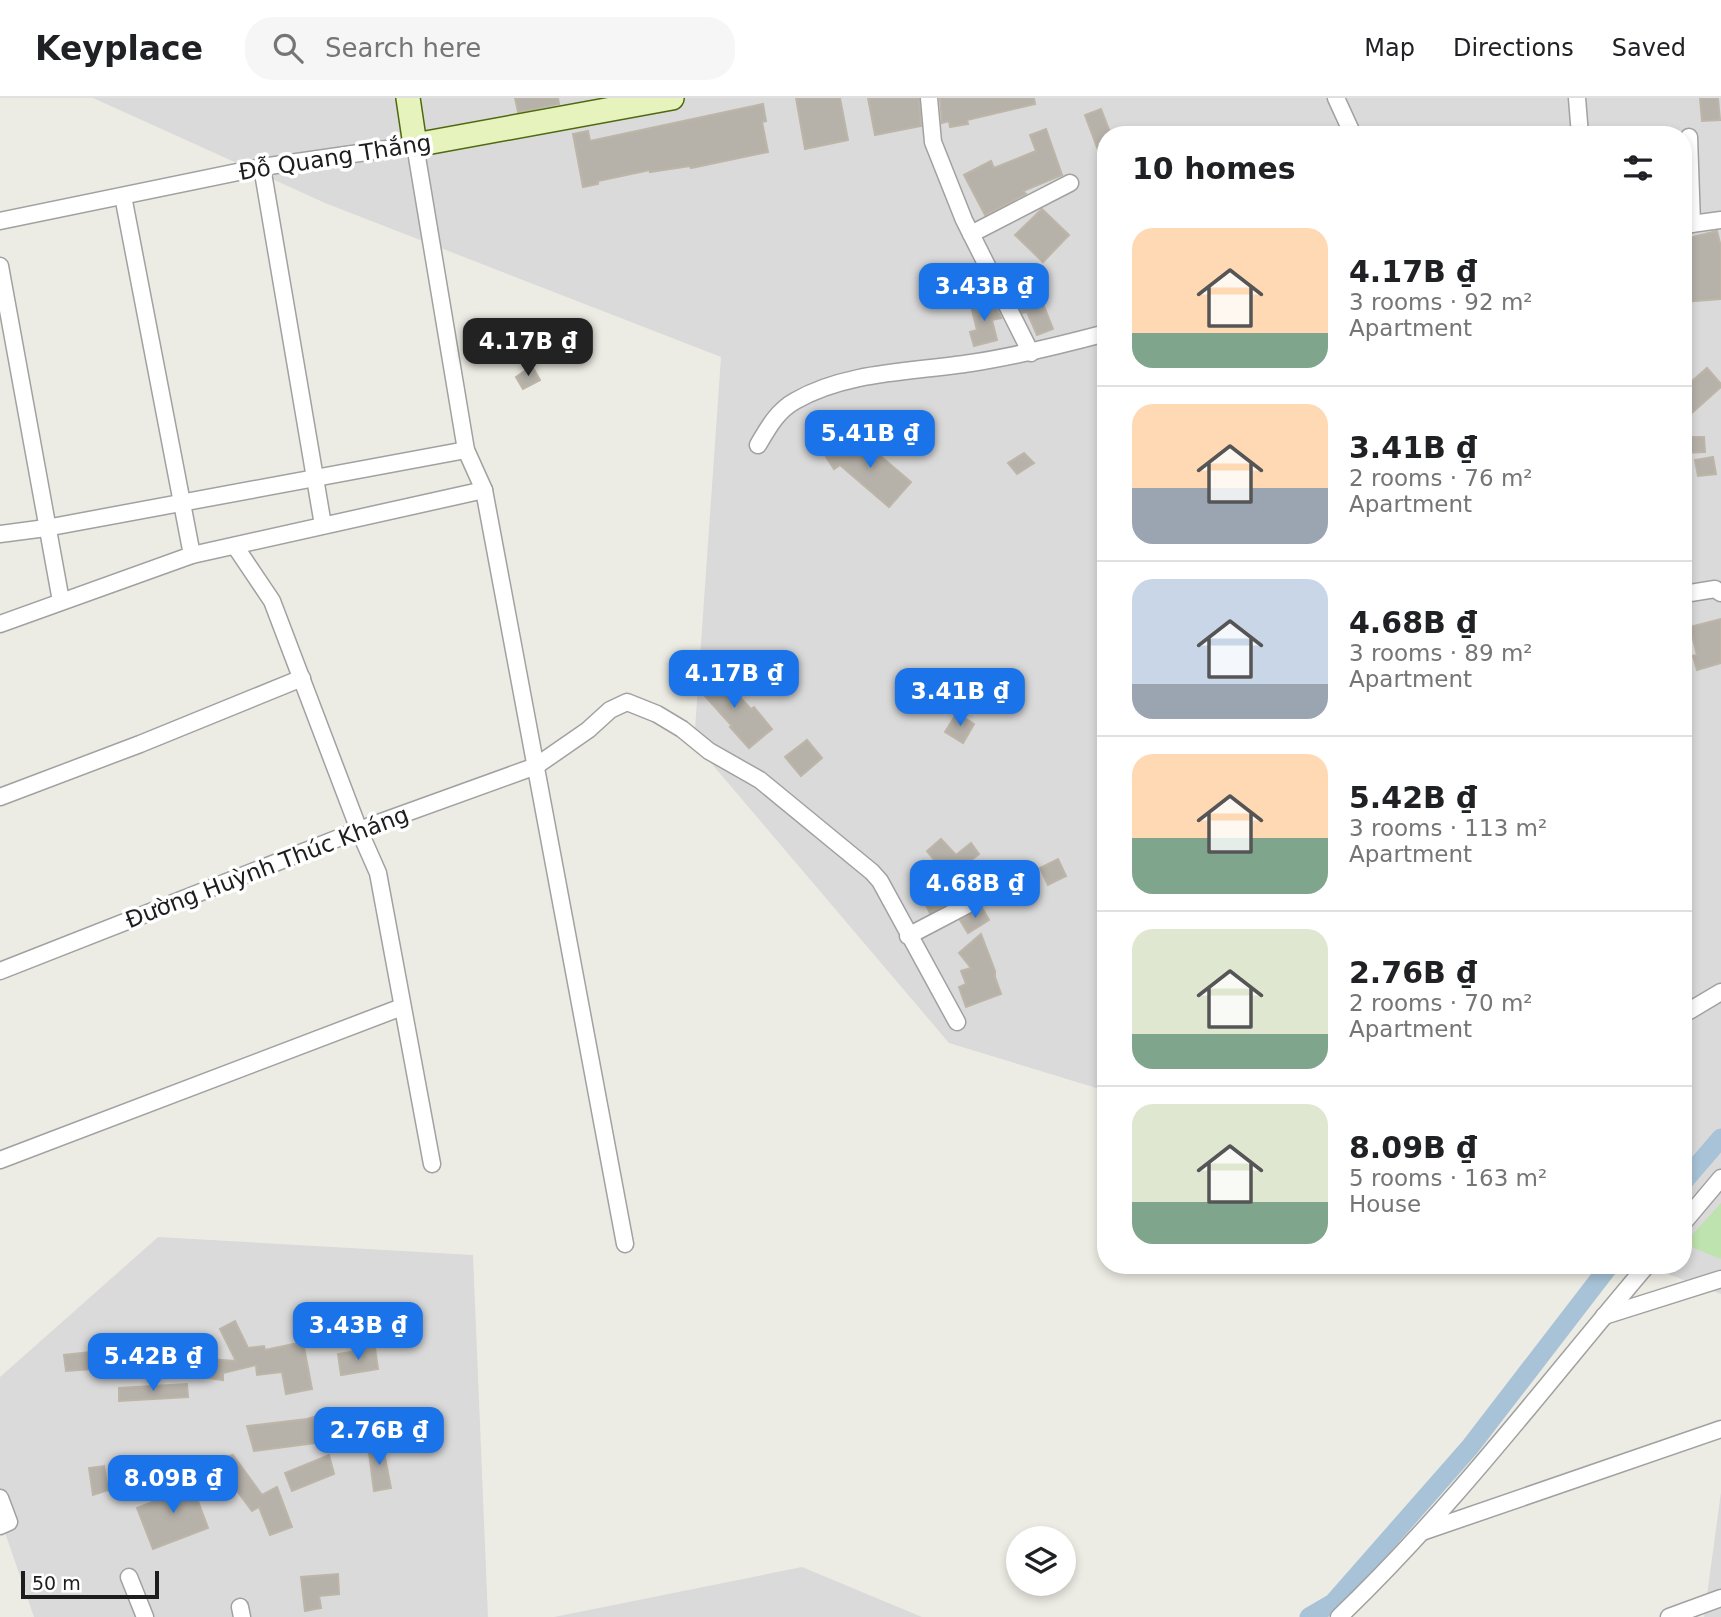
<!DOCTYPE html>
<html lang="en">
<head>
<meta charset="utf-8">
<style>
  :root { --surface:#fff; --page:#f6f6f6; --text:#202124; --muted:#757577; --line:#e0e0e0; --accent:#1a73e8 }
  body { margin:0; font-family:"DejaVu Sans",sans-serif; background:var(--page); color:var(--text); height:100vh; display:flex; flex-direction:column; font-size:26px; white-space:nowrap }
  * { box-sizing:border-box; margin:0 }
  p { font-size:23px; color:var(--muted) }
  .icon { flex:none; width:38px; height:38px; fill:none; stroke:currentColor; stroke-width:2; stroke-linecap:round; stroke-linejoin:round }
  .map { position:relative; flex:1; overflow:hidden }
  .sheet { position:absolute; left:1097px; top:28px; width:595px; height:1148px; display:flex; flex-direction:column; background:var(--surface); border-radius:28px; box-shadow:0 4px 10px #0003 }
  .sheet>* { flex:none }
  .controls { position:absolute; left:1006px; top:1428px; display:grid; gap:14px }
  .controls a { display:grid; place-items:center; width:70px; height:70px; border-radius:50%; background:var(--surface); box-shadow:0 4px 10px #0003; font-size:35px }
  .scale { position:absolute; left:21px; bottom:18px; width:138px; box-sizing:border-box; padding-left:7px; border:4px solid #1d1d1d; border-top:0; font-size:19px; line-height:24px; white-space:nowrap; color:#1d1d1d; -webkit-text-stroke:5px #fff; paint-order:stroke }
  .price { position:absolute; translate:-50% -60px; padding:0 16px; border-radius:14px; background:var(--accent); color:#fff; font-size:23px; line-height:46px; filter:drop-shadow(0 2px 4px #0008) }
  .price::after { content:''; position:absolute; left:50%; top:42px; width:21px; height:16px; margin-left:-10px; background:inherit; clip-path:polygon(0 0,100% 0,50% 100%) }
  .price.on { background:#222; color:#fff }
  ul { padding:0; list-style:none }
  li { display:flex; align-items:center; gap:21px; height:175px; padding:0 35px }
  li+li { border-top:2px solid var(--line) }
  li span { display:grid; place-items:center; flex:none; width:196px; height:140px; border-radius:21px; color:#555 }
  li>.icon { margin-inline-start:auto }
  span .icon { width:84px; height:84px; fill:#fffc; stroke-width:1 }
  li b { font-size:30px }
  h2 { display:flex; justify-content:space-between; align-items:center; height:84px; padding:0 35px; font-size:30px }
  header { display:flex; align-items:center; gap:42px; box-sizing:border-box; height:98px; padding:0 35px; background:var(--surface); border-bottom:2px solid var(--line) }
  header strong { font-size:33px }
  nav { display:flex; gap:38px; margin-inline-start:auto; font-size:24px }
  .search { width:490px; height:63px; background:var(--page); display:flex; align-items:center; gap:18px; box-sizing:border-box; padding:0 24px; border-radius:28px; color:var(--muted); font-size:26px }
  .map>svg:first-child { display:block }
  .residential { fill:#dbdada }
  .grass { fill:#bee3ae }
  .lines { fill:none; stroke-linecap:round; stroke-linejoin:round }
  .canal { stroke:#a8c3d7; stroke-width:19 }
  .building { fill:#b6b2aa; stroke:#bdb5a8; stroke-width:2 }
  .street-casing { stroke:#a1a1a1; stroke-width:19 }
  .secondary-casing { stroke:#4e690f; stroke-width:26 }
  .street { stroke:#fff; stroke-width:16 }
  .secondary { stroke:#e6f3bc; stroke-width:23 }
  .labels { text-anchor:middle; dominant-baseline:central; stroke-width:7; stroke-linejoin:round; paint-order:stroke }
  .street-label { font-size:23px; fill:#1d1d1d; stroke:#fff }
</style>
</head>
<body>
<header>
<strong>Keyplace</strong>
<div class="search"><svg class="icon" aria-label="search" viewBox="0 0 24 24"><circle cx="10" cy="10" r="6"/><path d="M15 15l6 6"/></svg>Search here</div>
<nav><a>Map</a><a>Directions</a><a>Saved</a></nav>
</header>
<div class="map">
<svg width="1721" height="1519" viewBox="0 0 1721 1519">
  <rect width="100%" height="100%" fill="#edece4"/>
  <g class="residential">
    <polygon points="93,0 1721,0 1721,1196 1644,1167 1684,1167 1684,37 1106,37 1106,993 949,945 694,645 721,259 325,105"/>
    <polygon points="158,1139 473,1157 488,1519 34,1519 0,1420 0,1279"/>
    <polygon points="1721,1394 1721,1519 1704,1519"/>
    <polygon points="802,1469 922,1519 554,1519"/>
  </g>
  <polygon class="grass" points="1721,1105 1721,1161 1684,1146"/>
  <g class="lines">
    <g class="canal">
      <polyline points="1684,1083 1721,1040"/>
      <polyline points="1309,1519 1333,1505 1470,1349 1610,1167"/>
    </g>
  </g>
  <g class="building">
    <polygon points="515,0 558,0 559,6 518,14"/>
    <polygon points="796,0 840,0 848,42 805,51"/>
    <polygon points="868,0 919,0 921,28 875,37"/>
    <polygon points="940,0 1034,0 1035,6 967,22 968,26 950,29 949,23 942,25"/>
    <polygon points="1700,0 1718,0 1720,22 1702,23"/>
    <polygon points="763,6 766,23 762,24 768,54 691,70 690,68 650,74 650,72 598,83 598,86 583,89 573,36 588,33 590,43"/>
    <polygon points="1101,11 1111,37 1106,37 1104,68 1085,17"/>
    <polygon points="1046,31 1062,77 1023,93 1026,96 985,117 964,77 991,63 994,70 1036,53 1030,37"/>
    <polygon points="1042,111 1069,137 1043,164 1015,137"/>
    <polygon points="1717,133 1721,149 1721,201 1684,204 1684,141"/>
    <polygon points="1028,168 1053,231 1037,237 1027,214 1022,215 1014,198 1020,196 1012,175"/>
    <polygon points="993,203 1001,220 992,222 997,242 974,248 970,234 977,232 971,208"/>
    <polygon points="532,268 540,282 523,291 516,279"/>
    <polygon points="1707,270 1721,286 1721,289 1684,322 1684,290"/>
    <polygon points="859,337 872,358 876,354 911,384 889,409 840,367 834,371 826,359"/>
    <polygon points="1684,339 1704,339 1705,354 1684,355"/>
    <polygon points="1024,355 1034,365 1017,376 1008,365"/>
    <polygon points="1713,359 1716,376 1698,378 1695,362"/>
    <polygon points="1721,521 1721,565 1697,572 1693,558 1697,557 1690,529"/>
    <polygon points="714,572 751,611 754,609 772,631 749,650 730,629 732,628 696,588"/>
    <polygon points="957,615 974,626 963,645 945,634"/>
    <polygon points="807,642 822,660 801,678 785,659"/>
    <polygon points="941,741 956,757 971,745 979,756 960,771 971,792 930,815 921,797 950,781 927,753"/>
    <polygon points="1058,761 1066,778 1048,787 1040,770"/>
    <polygon points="982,810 989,822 968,835 960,822"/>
    <polygon points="981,836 995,873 995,879 1001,896 966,909 959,889 966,886 961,873 971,870 959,855"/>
    <polygon points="235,1223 248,1250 264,1248 265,1252 303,1244 312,1291 286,1296 282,1274 257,1277 256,1267 223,1275 223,1282 194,1278 196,1260 236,1263 220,1231"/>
    <polygon points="375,1250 378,1271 341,1277 338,1256"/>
    <polygon points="90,1254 92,1271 66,1273 64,1257"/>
    <polygon points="187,1286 188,1299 119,1303 119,1290"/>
    <polygon points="324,1316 332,1343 254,1353 247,1328 307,1321"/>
    <polygon points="382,1344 391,1390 374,1393 368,1347"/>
    <polygon points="233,1357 262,1397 277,1389 292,1429 270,1437 259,1409 252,1413 214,1362"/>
    <polygon points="329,1357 334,1376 292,1393 285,1375"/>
    <polygon points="104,1368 108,1392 93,1397 89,1370"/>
    <polygon points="188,1376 208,1430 153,1451 137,1410 177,1394 172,1382"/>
    <polygon points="338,1476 339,1496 319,1498 321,1510 305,1513 301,1479"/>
  </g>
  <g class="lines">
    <g class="street-casing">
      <g id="street">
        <polyline points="929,0 933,44 964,122 1031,255"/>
        <polyline points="1336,0 1353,37"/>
        <polyline points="1577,0 1580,37"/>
        <polyline points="1689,39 1692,126"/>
        <polyline points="262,69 323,427"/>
        <polyline points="123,98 192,457"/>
        <polyline points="0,123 262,69 415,47 466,352 484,392 625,1146"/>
        <polyline points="1684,127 1721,122"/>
        <polyline points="971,136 1070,85"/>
        <polyline points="0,168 61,503"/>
        <path d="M758,347C768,330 777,313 795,303C847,273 913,274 971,265C1017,258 1061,247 1106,235"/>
        <polyline points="0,436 46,430 466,352"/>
        <polyline points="235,448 272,503 359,732 378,775 432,1066"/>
        <polyline points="1684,496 1715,491 1721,495"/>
        <polyline points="0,526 192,457 484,392"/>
        <polyline points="0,699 140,646 302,580"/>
        <polyline points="908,838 971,805 985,794"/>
        <polyline points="0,873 359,732 536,668 588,632 610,612 627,604 657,616 682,631 709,653 760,682 872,774 880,783 957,924"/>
        <polyline points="1689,913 1721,894"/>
        <polyline points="0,1062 402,909"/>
        <polyline points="1684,1124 1721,1080"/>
        <polyline points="1604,1218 1721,1181"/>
        <polyline points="0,1400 9,1424 0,1428"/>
        <polyline points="1422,1434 1721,1331"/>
        <polyline points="129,1479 145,1519"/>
        <polyline points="240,1509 242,1519"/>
        <path d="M1339,1519C1451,1412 1547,1285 1647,1167"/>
        <polyline points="1669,1519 1721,1500"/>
      </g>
    </g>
    <g class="secondary-casing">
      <polyline id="secondary" points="408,0 415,47 672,0"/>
    </g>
    <use href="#street" class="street"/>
    <use href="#secondary" class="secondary"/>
  </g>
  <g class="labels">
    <g class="street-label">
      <text transform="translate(335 59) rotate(-9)">Đỗ Quang Thắng</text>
      <text transform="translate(267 769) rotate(-21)">Đường Huỳnh Thúc Kháng</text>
    </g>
  </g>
</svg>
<div class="controls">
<a><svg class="icon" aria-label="layers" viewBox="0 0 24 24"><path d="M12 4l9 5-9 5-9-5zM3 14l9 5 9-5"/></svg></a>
</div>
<div class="scale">50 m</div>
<b class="price" style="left:984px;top:225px">3.43B ₫</b>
<b class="price on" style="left:528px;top:280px">4.17B ₫</b>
<b class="price" style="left:870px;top:372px">5.41B ₫</b>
<b class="price" style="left:734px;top:612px">4.17B ₫</b>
<b class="price" style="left:960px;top:630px">3.41B ₫</b>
<b class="price" style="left:975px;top:822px">4.68B ₫</b>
<b class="price" style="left:358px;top:1264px">3.43B ₫</b>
<b class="price" style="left:153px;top:1295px">5.42B ₫</b>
<b class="price" style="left:379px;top:1369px">2.76B ₫</b>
<b class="price" style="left:173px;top:1417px">8.09B ₫</b>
<section class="sheet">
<h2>10 homes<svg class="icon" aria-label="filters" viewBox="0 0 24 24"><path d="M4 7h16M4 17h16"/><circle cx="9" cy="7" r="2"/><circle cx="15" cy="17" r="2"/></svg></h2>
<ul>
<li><span style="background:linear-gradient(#ffd9b3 75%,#7fa58c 0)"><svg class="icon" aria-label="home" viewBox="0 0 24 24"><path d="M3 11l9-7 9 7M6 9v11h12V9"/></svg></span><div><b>4.17B ₫</b><p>3 rooms · 92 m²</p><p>Apartment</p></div></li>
<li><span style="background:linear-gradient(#ffd9b3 60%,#9aa5b1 0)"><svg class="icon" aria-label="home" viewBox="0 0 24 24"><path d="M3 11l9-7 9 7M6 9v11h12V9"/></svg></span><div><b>3.41B ₫</b><p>2 rooms · 76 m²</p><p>Apartment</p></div></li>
<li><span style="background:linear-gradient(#c9d6e8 75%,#9aa5b1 0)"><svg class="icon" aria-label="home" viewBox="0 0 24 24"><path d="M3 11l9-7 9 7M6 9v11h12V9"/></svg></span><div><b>4.68B ₫</b><p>3 rooms · 89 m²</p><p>Apartment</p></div></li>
<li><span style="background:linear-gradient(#ffd9b3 60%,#7fa58c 0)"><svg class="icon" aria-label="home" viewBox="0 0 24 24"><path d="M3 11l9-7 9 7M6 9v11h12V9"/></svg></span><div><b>5.42B ₫</b><p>3 rooms · 113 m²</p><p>Apartment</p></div></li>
<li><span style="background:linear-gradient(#dfe7d0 75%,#7fa58c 0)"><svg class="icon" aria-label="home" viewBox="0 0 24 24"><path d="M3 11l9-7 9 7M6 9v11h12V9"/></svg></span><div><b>2.76B ₫</b><p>2 rooms · 70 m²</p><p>Apartment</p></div></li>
<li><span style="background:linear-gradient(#dfe7d0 70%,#7fa58c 0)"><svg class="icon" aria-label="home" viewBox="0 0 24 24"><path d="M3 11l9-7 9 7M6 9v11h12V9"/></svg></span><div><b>8.09B ₫</b><p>5 rooms · 163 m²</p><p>House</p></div></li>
</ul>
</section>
</div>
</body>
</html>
